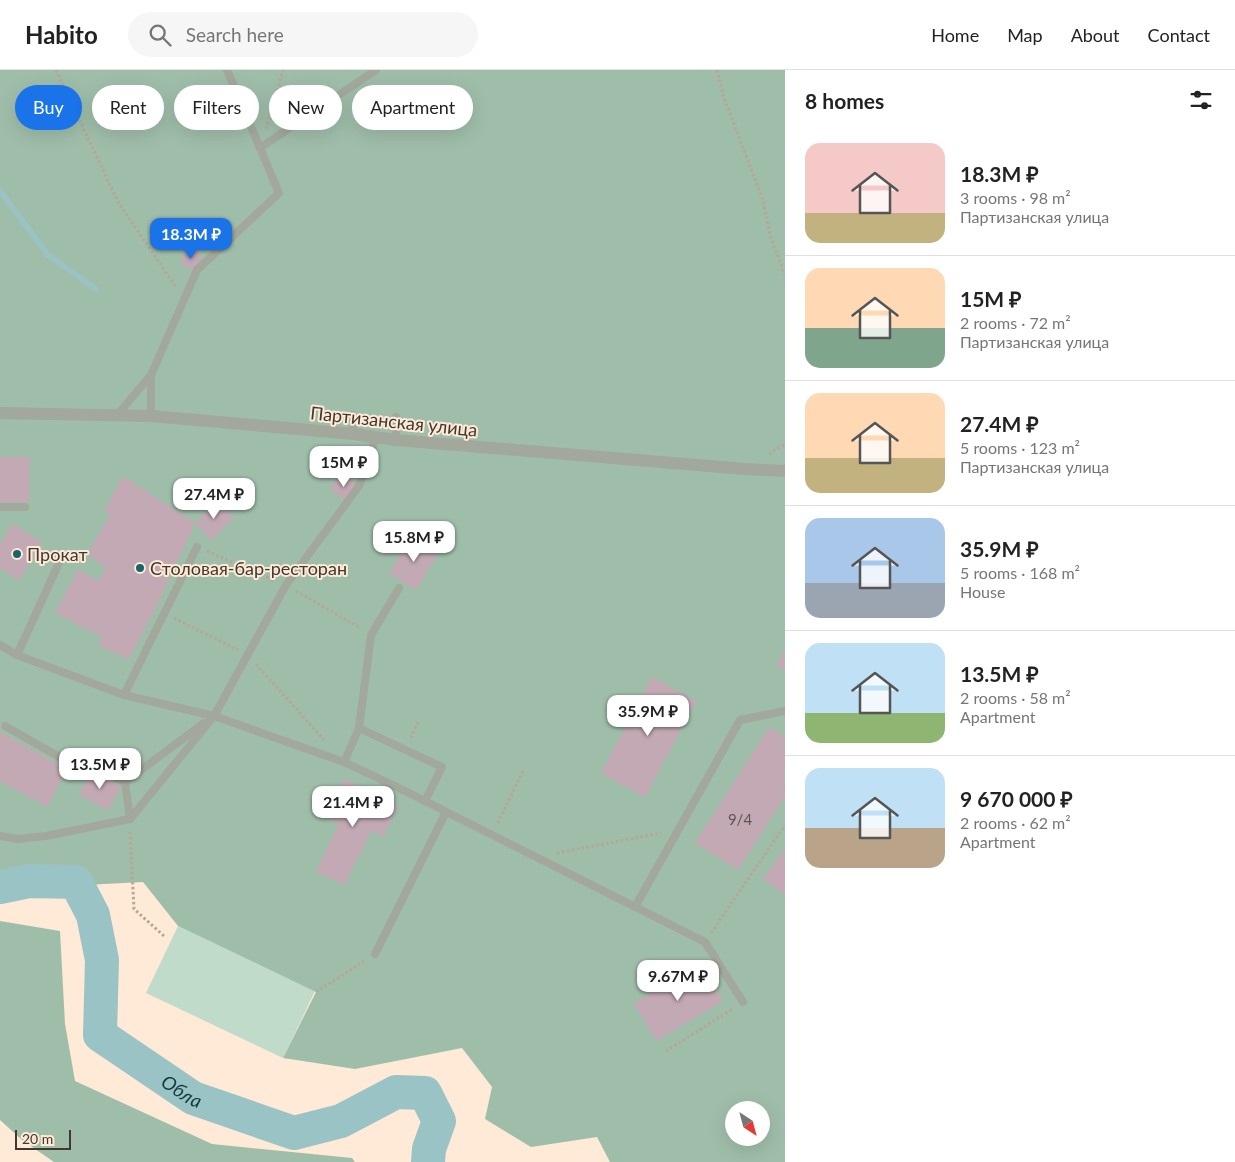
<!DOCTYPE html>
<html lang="en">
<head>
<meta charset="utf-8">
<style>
  :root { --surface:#fff; --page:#f6f6f6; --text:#222; --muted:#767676; --line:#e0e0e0; --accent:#1a73e8 }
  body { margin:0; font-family:Lato,sans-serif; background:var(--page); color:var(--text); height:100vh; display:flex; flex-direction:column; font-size:19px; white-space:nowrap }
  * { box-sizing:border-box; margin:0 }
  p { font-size:16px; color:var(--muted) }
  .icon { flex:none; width:28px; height:28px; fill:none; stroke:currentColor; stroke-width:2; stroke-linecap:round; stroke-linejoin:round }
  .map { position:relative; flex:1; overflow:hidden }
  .sheet { display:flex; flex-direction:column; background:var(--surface); width:450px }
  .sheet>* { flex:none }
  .hud { position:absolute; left:15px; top:15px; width:475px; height:45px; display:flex; gap:10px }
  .needle { width:32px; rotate:144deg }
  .controls { position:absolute; left:725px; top:1031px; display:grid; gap:10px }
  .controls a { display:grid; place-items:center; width:45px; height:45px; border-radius:50%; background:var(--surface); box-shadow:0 5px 20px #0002; font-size:25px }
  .scale { position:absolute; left:15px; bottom:12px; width:56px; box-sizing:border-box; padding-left:5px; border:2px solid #403831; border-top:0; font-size:14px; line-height:18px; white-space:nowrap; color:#403831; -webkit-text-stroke:4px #feead6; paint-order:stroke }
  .price { position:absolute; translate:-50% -42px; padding:0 11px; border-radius:10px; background:#fff; color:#222; font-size:16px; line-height:32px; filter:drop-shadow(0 1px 2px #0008) }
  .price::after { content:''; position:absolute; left:50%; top:30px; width:15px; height:11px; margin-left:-8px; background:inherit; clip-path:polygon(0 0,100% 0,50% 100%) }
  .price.selected { background:var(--accent); color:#fff }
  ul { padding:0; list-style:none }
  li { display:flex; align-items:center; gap:15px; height:125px; padding:0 20px }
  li+li { border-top:1px solid var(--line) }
  li span { display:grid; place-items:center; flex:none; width:140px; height:100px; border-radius:15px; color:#555 }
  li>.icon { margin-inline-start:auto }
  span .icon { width:60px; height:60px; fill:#fffc; stroke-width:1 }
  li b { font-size:21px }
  h2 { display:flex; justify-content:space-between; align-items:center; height:60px; padding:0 20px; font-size:21px }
  .tag { padding:0 18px; border-radius:22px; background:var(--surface); box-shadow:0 5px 20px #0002; font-size:18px; line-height:45px }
  .tag.selected { background:var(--accent); color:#fff }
  header { display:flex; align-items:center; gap:30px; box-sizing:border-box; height:70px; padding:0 25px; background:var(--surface); border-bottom:1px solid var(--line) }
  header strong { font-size:24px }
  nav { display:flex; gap:28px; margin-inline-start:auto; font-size:18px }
  .search { width:350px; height:45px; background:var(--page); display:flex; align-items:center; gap:12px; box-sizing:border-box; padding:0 18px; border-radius:28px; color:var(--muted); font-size:19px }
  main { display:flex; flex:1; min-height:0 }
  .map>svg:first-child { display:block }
  .green { fill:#c1dbca }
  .forest { fill:#9fbeaa; fill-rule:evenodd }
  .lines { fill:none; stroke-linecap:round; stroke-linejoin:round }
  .stream { stroke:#9ac3c5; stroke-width:5.5 }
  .river { stroke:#9ac3c5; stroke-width:34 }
  .building { fill:#c3a9b4 }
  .path { stroke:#b6a697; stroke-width:3; stroke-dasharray:2.5 2.5; stroke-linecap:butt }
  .lane { stroke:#a2a89b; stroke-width:8 }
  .street { stroke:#a2a89b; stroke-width:12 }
  .poi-dot { fill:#18666c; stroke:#feead6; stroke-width:2 }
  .labels { text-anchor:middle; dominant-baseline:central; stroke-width:4; stroke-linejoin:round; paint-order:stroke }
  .number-label { font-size:15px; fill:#615452 }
  .street-label { font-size:18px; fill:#403831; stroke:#feead6 }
  .poi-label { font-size:18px; fill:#403831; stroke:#feead6; text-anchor:start }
  .water-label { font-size:19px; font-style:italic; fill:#133b3d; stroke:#feead6 }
</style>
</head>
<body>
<header>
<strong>Habito</strong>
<div class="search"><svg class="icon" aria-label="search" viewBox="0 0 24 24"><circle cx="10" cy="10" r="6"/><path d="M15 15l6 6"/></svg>Search here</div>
<nav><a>Home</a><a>Map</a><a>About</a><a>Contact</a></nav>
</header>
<main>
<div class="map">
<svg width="785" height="1092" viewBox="0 0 785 1092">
  <rect width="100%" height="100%" fill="#feead6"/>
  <polygon class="green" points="178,856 315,921 283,988 146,923"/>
  <g class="forest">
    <path d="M0,0H785V1092H610L597,1067L531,1077L485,1049L492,1017L462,978L355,999L283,988L316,922L178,856L143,812L47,817L0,812ZM734,1040H761V1068H734Z"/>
    <polygon points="0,851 60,861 65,954 75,1011 212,1074 352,1088 355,1092 54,1092 22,1070 0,1050"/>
  </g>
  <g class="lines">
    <polyline class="stream" points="0,121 48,185 96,219"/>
    <path class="river" id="s1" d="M0,817L29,811L76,812L93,845L102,890L100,965L193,1028L294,1063L341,1051L396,1022L425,1023L439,1051L429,1079L428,1092"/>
  </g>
  <g class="building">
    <polygon points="185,180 201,184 197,200 181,195"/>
    <polygon points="0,387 30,387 29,432 0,432"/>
    <polygon points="342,403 359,416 347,432 330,419"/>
    <polygon points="123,406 195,453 154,541 129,589 98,576 102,567 55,543 78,499 98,511 106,498 87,484 110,445 104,441"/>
    <polygon points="217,431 234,448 211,470 195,453"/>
    <polygon points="12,454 42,472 19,510 0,498 0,474"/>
    <polygon points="411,466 439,482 416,520 389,503"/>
    <polygon points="785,579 785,600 776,595"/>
    <polygon points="652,607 696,631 645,727 601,703"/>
    <polygon points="769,657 785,667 785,726 738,800 695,773"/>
    <polygon points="0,662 67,699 47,737 0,711"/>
    <polygon points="91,701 121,716 108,740 79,725"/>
    <polygon points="344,709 398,736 383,767 371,761 344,815 316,801 339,754 325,747"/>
    <polygon points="785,778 785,825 763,809"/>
    <polygon points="700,894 723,931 656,971 634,933"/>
  </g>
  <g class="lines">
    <g class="path">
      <polyline points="56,0 118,132 176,217"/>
      <polyline points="717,0 724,28 763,130 770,166 785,205"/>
      <polyline points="266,59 283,0"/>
      <polyline points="769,384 785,374"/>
      <polyline points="207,481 275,511"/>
      <polyline points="296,521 360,558"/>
      <polyline points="174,548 238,580"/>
      <polyline points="256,594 324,670"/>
      <polyline points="411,668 418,651"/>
      <polyline points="498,753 523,701"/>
      <polyline points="130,762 134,839 164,866"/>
      <polyline points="557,783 661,763"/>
      <polyline points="711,863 785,755"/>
      <polyline points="316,922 366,890"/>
      <polyline points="666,981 734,938"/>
    </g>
    <g class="lane">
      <polyline points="260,78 376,0"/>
      <polyline points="117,345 151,305 197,200 279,123 227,0"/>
      <polyline points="353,345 354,364"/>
      <polyline points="151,346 151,305"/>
      <polyline points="396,370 396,347"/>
      <polyline points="0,437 25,437"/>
      <polyline points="0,575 17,585 124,625 214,646 344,692 399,718 705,872 743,932"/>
      <polyline points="17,585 63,484"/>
      <polyline points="124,625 197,477"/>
      <polyline points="5,656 70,693 91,696 125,712 204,653"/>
      <polyline points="359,658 442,697 425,731"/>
      <polyline points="344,692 359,658 371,565 399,518"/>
      <polyline points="125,712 130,749"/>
      <polyline points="0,766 17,769 46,766 130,749 214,646 286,515 359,416 376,367"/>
      <polyline points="635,837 740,650 785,641"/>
      <polyline points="375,884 446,742"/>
    </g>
    <polyline class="street" points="0,343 151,346 354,364 396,370 745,399 785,401"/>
  </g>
  <g class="poi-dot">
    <circle cx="17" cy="484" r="5"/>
    <circle cx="140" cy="498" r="5"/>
  </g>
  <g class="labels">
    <g class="number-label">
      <text x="740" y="749">9/4</text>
    </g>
    <g class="street-label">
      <text transform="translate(394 351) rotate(6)">Партизанская улица</text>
    </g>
    <g class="poi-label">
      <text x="27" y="484">Прокат</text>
      <text x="150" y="498">Столовая-бар-ресторан</text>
    </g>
    <g class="water-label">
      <text stroke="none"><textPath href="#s1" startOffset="334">Обла</textPath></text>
    </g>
  </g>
</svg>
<div class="controls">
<a><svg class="needle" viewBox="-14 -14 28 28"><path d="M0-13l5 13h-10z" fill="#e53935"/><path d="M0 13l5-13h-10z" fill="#767676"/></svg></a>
</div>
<div class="scale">20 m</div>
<b class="price selected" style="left:191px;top:190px">18.3M ₽</b>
<b class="price" style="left:344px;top:418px">15M ₽</b>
<b class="price" style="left:214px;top:450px">27.4M ₽</b>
<b class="price" style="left:414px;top:493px">15.8M ₽</b>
<b class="price" style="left:648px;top:667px">35.9M ₽</b>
<b class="price" style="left:100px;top:720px">13.5M ₽</b>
<b class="price" style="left:353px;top:758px">21.4M ₽</b>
<b class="price" style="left:678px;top:932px">9.67M ₽</b>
<div class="hud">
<a class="tag selected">Buy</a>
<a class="tag">Rent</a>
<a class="tag">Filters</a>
<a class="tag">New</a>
<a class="tag">Apartment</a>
</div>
</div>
<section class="sheet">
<h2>8 homes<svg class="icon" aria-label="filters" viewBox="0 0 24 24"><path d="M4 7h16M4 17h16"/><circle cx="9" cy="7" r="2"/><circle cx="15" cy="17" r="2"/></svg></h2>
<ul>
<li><span style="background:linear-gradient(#f6c9c9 70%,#c2b280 0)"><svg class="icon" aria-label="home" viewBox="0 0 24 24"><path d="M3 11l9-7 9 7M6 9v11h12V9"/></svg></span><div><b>18.3M ₽</b><p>3 rooms · 98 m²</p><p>Партизанская улица</p></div></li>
<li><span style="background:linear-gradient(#ffd9b3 60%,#7fa58c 0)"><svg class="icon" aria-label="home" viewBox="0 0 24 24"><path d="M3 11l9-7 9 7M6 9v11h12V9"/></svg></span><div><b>15M ₽</b><p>2 rooms · 72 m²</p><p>Партизанская улица</p></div></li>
<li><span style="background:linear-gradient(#ffd9b3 65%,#c2b280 0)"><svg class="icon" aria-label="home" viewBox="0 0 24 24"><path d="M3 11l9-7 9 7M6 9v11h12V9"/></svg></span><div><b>27.4M ₽</b><p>5 rooms · 123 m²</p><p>Партизанская улица</p></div></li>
<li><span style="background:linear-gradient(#a9c7e8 65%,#9aa5b1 0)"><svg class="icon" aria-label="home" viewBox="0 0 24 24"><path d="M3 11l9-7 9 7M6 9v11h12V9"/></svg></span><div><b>35.9M ₽</b><p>5 rooms · 168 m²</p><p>House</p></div></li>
<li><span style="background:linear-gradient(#bfe0f5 70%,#8fb573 0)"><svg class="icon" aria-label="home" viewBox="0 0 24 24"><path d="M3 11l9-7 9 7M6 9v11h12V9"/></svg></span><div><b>13.5M ₽</b><p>2 rooms · 58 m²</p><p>Apartment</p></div></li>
<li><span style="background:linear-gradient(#bfe0f5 60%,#b9a48a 0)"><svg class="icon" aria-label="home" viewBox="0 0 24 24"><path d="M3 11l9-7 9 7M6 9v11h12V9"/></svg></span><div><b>9 670 000 ₽</b><p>2 rooms · 62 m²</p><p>Apartment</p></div></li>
</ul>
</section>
</main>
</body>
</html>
